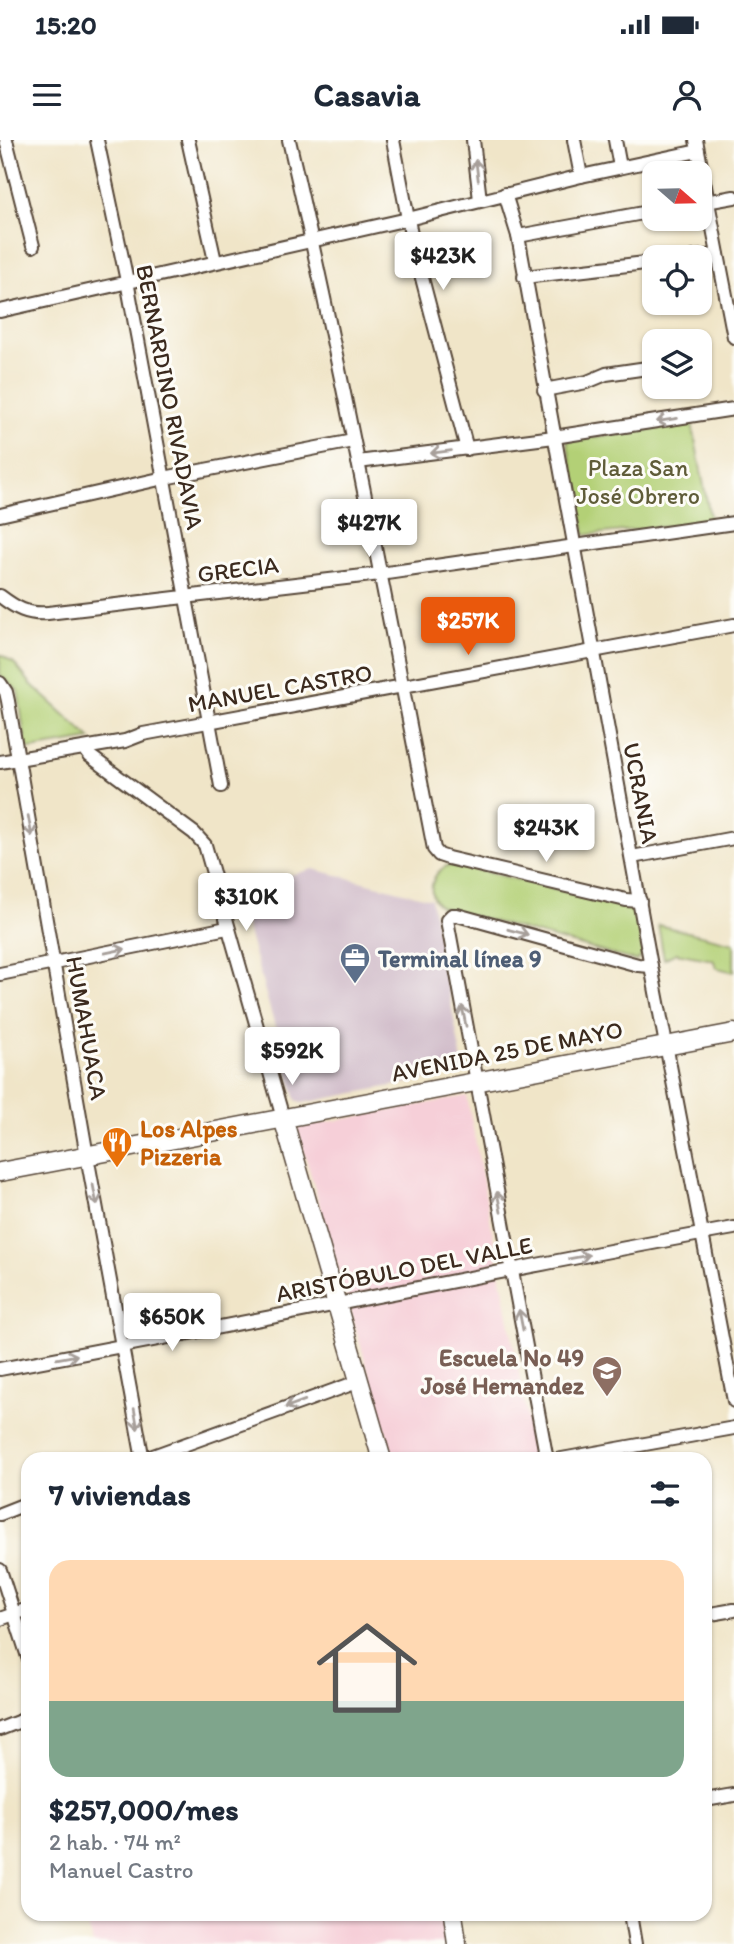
<!DOCTYPE html>
<html lang="es">
<head>
<meta charset="utf-8">
<style>
  :root { --surface:#fff; --page:#f2f2f3; --text:#1f2937; --muted:#747a83; --accent:#ea580c }
  body { margin:0; font-family:Itim,sans-serif; background:var(--page); color:var(--text); height:100vh; display:flex; flex-direction:column; font-size:26px; white-space:nowrap }
  * { box-sizing:border-box; margin:0 }
  p { font-size:23px; color:var(--muted) }
  .icon { flex:none; width:38px; height:38px; fill:none; stroke:currentColor; stroke-width:2; stroke-linecap:round; stroke-linejoin:round }
  .map { position:relative; flex:1; overflow:hidden }
  .sheet { position:absolute; left:21px; top:1312px; width:691px; height:469px; display:flex; flex-direction:column; background:var(--surface); border-radius:21px; box-shadow:0 2px 5px #0004 }
  .sheet>* { flex:none }
  .needle { width:46px; rotate:110deg }
  .buttons { position:absolute; left:642px; top:21px; display:grid; gap:14px }
  .buttons a { display:grid; place-items:center; width:70px; height:70px; border-radius:14px; background:var(--surface); box-shadow:0 2px 5px #0004; font-size:35px }
  .price { position:absolute; translate:-50% -60px; padding:0 16px; border-radius:7px; background:#fff; color:#222; font-size:23px; line-height:46px; filter:drop-shadow(0 2px 4px #0008) }
  .price::after { content:''; position:absolute; left:50%; top:42px; width:21px; height:16px; margin-left:-10px; background:inherit; clip-path:polygon(0 0,100% 0,50% 100%) }
  .price.on { background:var(--accent); color:#fff }
  ul { padding:0; list-style:none }
  li { display:grid; align-content:center; gap:14px; height:371px; padding:0 28px }
  li span { display:grid; place-items:center; height:217px; border-radius:21px; color:#555 }
  li>.icon { margin-inline-start:auto }
  span .icon { width:126px; height:126px; fill:#fffc; stroke-width:1 }
  li b { font-size:30px }
  h2 { display:flex; justify-content:space-between; align-items:center; height:84px; padding:0 28px; font-size:30px }
  .status { display:flex; justify-content:space-between; align-items:center; height:49px; padding:0 35px; background:var(--surface); direction:ltr }
  .status svg { height:19px; fill:currentColor }
  header { display:flex; justify-content:space-between; align-items:center; height:91px; padding:0 28px; background:var(--surface); font-size:32px; font-weight:800 }
  .map>svg:first-child { display:block }
  .built { fill:#f6cfd8 }
  .industrial { fill:#d1bdca }
  .green { fill:#b3d076; stroke:#777d4a; stroke-width:2 }
  .lines { fill:none; stroke-linecap:round; stroke-linejoin:round }
  .street-casing { stroke:#564638; stroke-width:16 }
  .secondary-casing { stroke:#564638; stroke-width:21 }
  .street { stroke:#fff; stroke-width:12 }
  .secondary { stroke:#fff; stroke-width:18 }
  .oneway { stroke:#a79f9a }
  .labels { text-anchor:middle; dominant-baseline:central; stroke-width:6; stroke-linejoin:round; paint-order:stroke }
  .street-label { font-size:24px; fill:#3b2a1e; stroke:#fdfcf7 }
  .park-label { font-size:24px; fill:#5f5c38; stroke:#fdfcf7 }
  .service-label { font-size:24px; font-weight:bold; fill:#4e5e75; stroke:#fdfcf7; text-anchor:start }
  .food-label { font-size:24px; font-weight:bold; fill:#c56008; stroke:#fdfcf7; text-anchor:start }
  .education-label { font-size:24px; font-weight:bold; fill:#785e54; stroke:#fdfcf7; text-anchor:end }
</style>
</head>
<body>
<div class="status"><b>15:20</b><svg viewBox="0 0 49 12"><path d="M0 12V9h3v3zM5 12V6h3v6zM10 12V3h3v9zM15 12V0h3v12zM26 1h20v11H26zM47 4h2v5h-2z"/></svg></div>
<header><svg class="icon" aria-label="menu" viewBox="0 0 24 24"><path d="M4 6h16M4 12h16M4 18h16"/></svg>Casavia<svg class="icon" aria-label="person" viewBox="0 0 24 24"><circle cx="12" cy="8" r="4"/><path d="M4 21q1-7 8-7t8 7"/></svg></header>
<div class="map">
<svg width="734" height="1804" viewBox="0 0 734 1804">
  <rect width="100%" height="100%" fill="#fdfcf7"/>
  <filter id="ink" filterUnits="userSpaceOnUse"><feTurbulence type="fractalNoise" baseFrequency=".0143" numOctaves="2"/><feDisplacementMap in="SourceGraphic" scale="14" xChannelSelector="R" yChannelSelector="G"/><feConvolveMatrix kernelMatrix="1 2 1 2 8 2 1 2 1" color-interpolation-filters="sRGB"/></filter>
  <filter id="wash" filterUnits="userSpaceOnUse"><feTurbulence type="fractalNoise" baseFrequency=".00686" numOctaves="4" result="noise"/><feDisplacementMap in="SourceGraphic" scale="28" xChannelSelector="R" yChannelSelector="G"/><feGaussianBlur stdDeviation="1.57" result="paint"/><feColorMatrix in="noise" values="0 0 0 0 0 0 0 0 0 0 0 0 0 0 0 0 0 1.4 0 .05"/><feComposite in="paint" operator="in"/></filter>
  <g filter="url(#wash)">
    <rect width="100%" height="100%" fill="#f0e5c8"/>
    <g class="built">
      <polygon points="467,956 535,1319 394,1319 297,988"/>
      <polygon points="106,1774 445,1775 449,1804 93,1804 86,1783"/>
    </g>
    <polygon class="industrial" points="313,729 431,759 464,932 303,963 296,960 236,750"/>
    <g class="green">
      <polygon points="692,284 711,382 585,395 567,301"/>
      <polygon points="0,514 14,523 31,544 91,599 31,609 26,606 18,551 0,535"/>
      <path d="M449,725H457L635,768L643,812L642,816L636,821L441,767C425,755 431,732 449,725Z"/>
      <polygon points="658,785 734,803 734,832 717,828 713,820 676,813 664,819"/>
    </g>
  </g>
  <g filter="url(#ink)">
    <g class="lines">
      <g class="street-casing">
        <g id="street">
          <polyline points="6,0 33,106"/>
          <polyline points="97,0 127,141 221,646"/>
          <polyline points="188,0 215,121"/>
          <path d="M289,0C343,235 388,472 434,709L439,715L448,718L626,760L640,761"/>
          <polyline points="393,0 412,100 467,309"/>
          <polyline points="473,0 480,60"/>
          <polyline points="574,0 581,36"/>
          <polyline points="615,0 620,27"/>
          <polyline points="696,0 734,197"/>
          <polyline points="505,54 518,96 651,826 734,1261"/>
          <polyline points="700,63 734,57"/>
          <polyline points="518,96 654,71"/>
          <polyline points="694,117 718,115"/>
          <polyline points="524,137 654,122"/>
          <polyline points="0,171 408,79 581,36 698,11"/>
          <polyline points="544,250 587,242 606,234 654,227"/>
          <polyline points="358,322 554,297 734,269"/>
          <polyline points="0,375 164,338 353,301"/>
          <path d="M0,456C16,468 27,475 48,473L380,434L734,383"/>
          <polyline points="0,543 6,552 8,561 87,1016 143,1320"/>
          <polyline points="84,608 90,616 194,693 205,705 283,978"/>
          <polyline points="0,622 125,601 143,594 734,485"/>
          <polyline points="632,717 734,698"/>
          <polyline points="0,834 227,788"/>
          <path d="M0,1229C245,1184 489,1132 734,1088"/>
          <polyline points="142,1320 360,1241"/>
          <polyline points="547,1320 447,780 452,775 457,775 638,825 651,826"/>
          <polyline points="556,1320 734,1288"/>
          <polyline points="0,1374 28,1363"/>
          <polyline points="0,1430 28,1517"/>
          <polyline points="705,1475 734,1470"/>
          <polyline points="0,1479 28,1469"/>
          <polyline points="0,1589 28,1578"/>
          <polyline points="705,1660 734,1655"/>
          <polyline points="630,1774 635,1804"/>
        </g>
      </g>
      <g class="secondary-casing">
        <g id="secondary">
          <polyline points="283,978 382,1320"/>
          <polyline points="0,1032 734,893"/>
          <polyline points="453,1774 457,1804"/>
        </g>
      </g>
      <use href="#street" class="street"/>
      <use href="#secondary" class="secondary"/>
    </g>
    <defs><path id="oneway-shaft" d="M-6 0H5M1.5-3L5.5 0L1.5 3" fill="none" stroke-width="1.6" stroke-linecap="round" stroke-linejoin="round" transform="scale(1.75)"/></defs>
    <g class="oneway">
      <use href="#oneway-shaft" transform="translate(477 30) rotate(-97)"/>
      <use href="#oneway-shaft" transform="translate(667 280) rotate(171)"/>
      <use href="#oneway-shaft" transform="translate(441 312) rotate(173)"/>
      <use href="#oneway-shaft" transform="translate(30 686) rotate(80)"/>
      <use href="#oneway-shaft" transform="translate(518 792) rotate(15)"/>
      <use href="#oneway-shaft" transform="translate(115 811) rotate(-12)"/>
      <use href="#oneway-shaft" transform="translate(464 876) rotate(-101)"/>
      <use href="#oneway-shaft" transform="translate(95 1055) rotate(79)"/>
      <use href="#oneway-shaft" transform="translate(499 1062) rotate(-101)"/>
      <use href="#oneway-shaft" transform="translate(579 1117) rotate(-10)"/>
      <use href="#oneway-shaft" transform="translate(521 1180) rotate(-101)"/>
      <use href="#oneway-shaft" transform="translate(67 1217) rotate(-10)"/>
      <use href="#oneway-shaft" transform="translate(295 1264) rotate(160)"/>
      <use href="#oneway-shaft" transform="translate(136 1279) rotate(80)"/>
    </g>
  </g>
  <defs>
    <g id="office-pin" transform="scale(1.575)"><path d="M0 17L-7.5 6A9.5 9.5 0 1 1 7.5 6Z" fill="#5c6f8a" stroke="#fdfcf7"/><path d="M-6-3h4V-5.5h4V-3h4V5H-6ZM-1-4.5V-3h2v-1.5ZM-6 0V1H6V0Z" fill="#fff"/></g>
    <g id="restaurant-pin" transform="scale(1.575)"><path d="M0 17L-7.5 6A9.5 9.5 0 1 1 7.5 6Z" fill="#e8710a" stroke="#fdfcf7"/><path d="M-5-6h1v4h1v-4h1v4h1v-4h1v5L-1.5 .5V6h-2V.5L-5-1ZM5-6V6H3V1.5H1.5Q1.5-4 5-6Z" fill="#fff"/></g>
    <g id="school-pin" transform="scale(1.575)"><path d="M0 17L-7.5 6A9.5 9.5 0 1 1 7.5 6Z" fill="#8d6e63" stroke="#fdfcf7"/><path d="M0-5L7-2L0 1L-7-2ZM-4 1L0 2.5L4 1V4Q0 6-4 4Z" fill="#fff"/></g>
  </defs>
  <g fill-rule="evenodd">
    <use href="#office-pin" x="355" y="818"/>
    <use href="#restaurant-pin" x="117" y="1002"/>
    <use href="#school-pin" x="607" y="1231"/>
  </g>
  <g class="labels">
    <g class="street-label">
      <text transform="translate(170 257) rotate(79)">BERNARDINO RIVADAVIA</text>
      <text transform="translate(238 429) rotate(-7)">GRECIA</text>
      <text transform="translate(280 548) rotate(-10)">MANUEL CASTRO</text>
      <text transform="translate(641 653) rotate(79)">UCRANIA</text>
      <text transform="translate(87 888) rotate(80)">HUMAHUACA</text>
      <text transform="translate(507 911) rotate(-11)">AVENIDA 25 DE MAYO</text>
      <text transform="translate(404 1129) rotate(-11)">ARISTÓBULO DEL VALLE</text>
    </g>
    <g class="park-label">
      <text x="638" y="327">Plaza San<tspan x="638" dy="28">José Obrero</tspan></text>
    </g>
    <g class="service-label">
      <text x="378" y="818">Terminal línea 9</text>
    </g>
    <g class="food-label">
      <text x="140" y="988">Los Alpes<tspan x="140" dy="28">Pizzeria</tspan></text>
    </g>
    <g class="education-label">
      <text x="584" y="1217">Escuela No 49<tspan x="584" dy="28">José Hernandez</tspan></text>
    </g>
  </g>
</svg>
<div class="buttons">
<a><svg class="needle" viewBox="-14 -14 28 28"><path d="M0-13l5 13h-10z" fill="#e53935"/><path d="M0 13l5-13h-10z" fill="#747a83"/></svg></a>
<a><svg class="icon" aria-label="locate" viewBox="0 0 24 24"><circle cx="12" cy="12" r="6"/><path d="M12 2v4M12 18v4M2 12h4M18 12h4"/></svg></a>
<a><svg class="icon" aria-label="layers" viewBox="0 0 24 24"><path d="M12 4l9 5-9 5-9-5zM3 14l9 5 9-5"/></svg></a>
</div>
<b class="price" style="left:443px;top:152px">$423K</b>
<b class="price" style="left:369px;top:419px">$427K</b>
<b class="price on" style="left:468px;top:517px">$257K</b>
<b class="price" style="left:546px;top:724px">$243K</b>
<b class="price" style="left:246px;top:793px">$310K</b>
<b class="price" style="left:292px;top:947px">$592K</b>
<b class="price" style="left:172px;top:1213px">$650K</b>
<section class="sheet">
<h2>7 viviendas<svg class="icon" aria-label="filters" viewBox="0 0 24 24"><path d="M4 7h16M4 17h16"/><circle cx="9" cy="7" r="2"/><circle cx="15" cy="17" r="2"/></svg></h2>
<ul>
<li><span style="background:linear-gradient(#ffd9b3 65%,#7fa58c 0)"><svg class="icon" aria-label="home" viewBox="0 0 24 24"><path d="M3 11l9-7 9 7M6 9v11h12V9"/></svg></span><div><b>$257,000/mes</b><p>2 hab. · 74 m²</p><p>Manuel Castro</p></div></li>
</ul>
</section>
</div>
</body>
</html>
